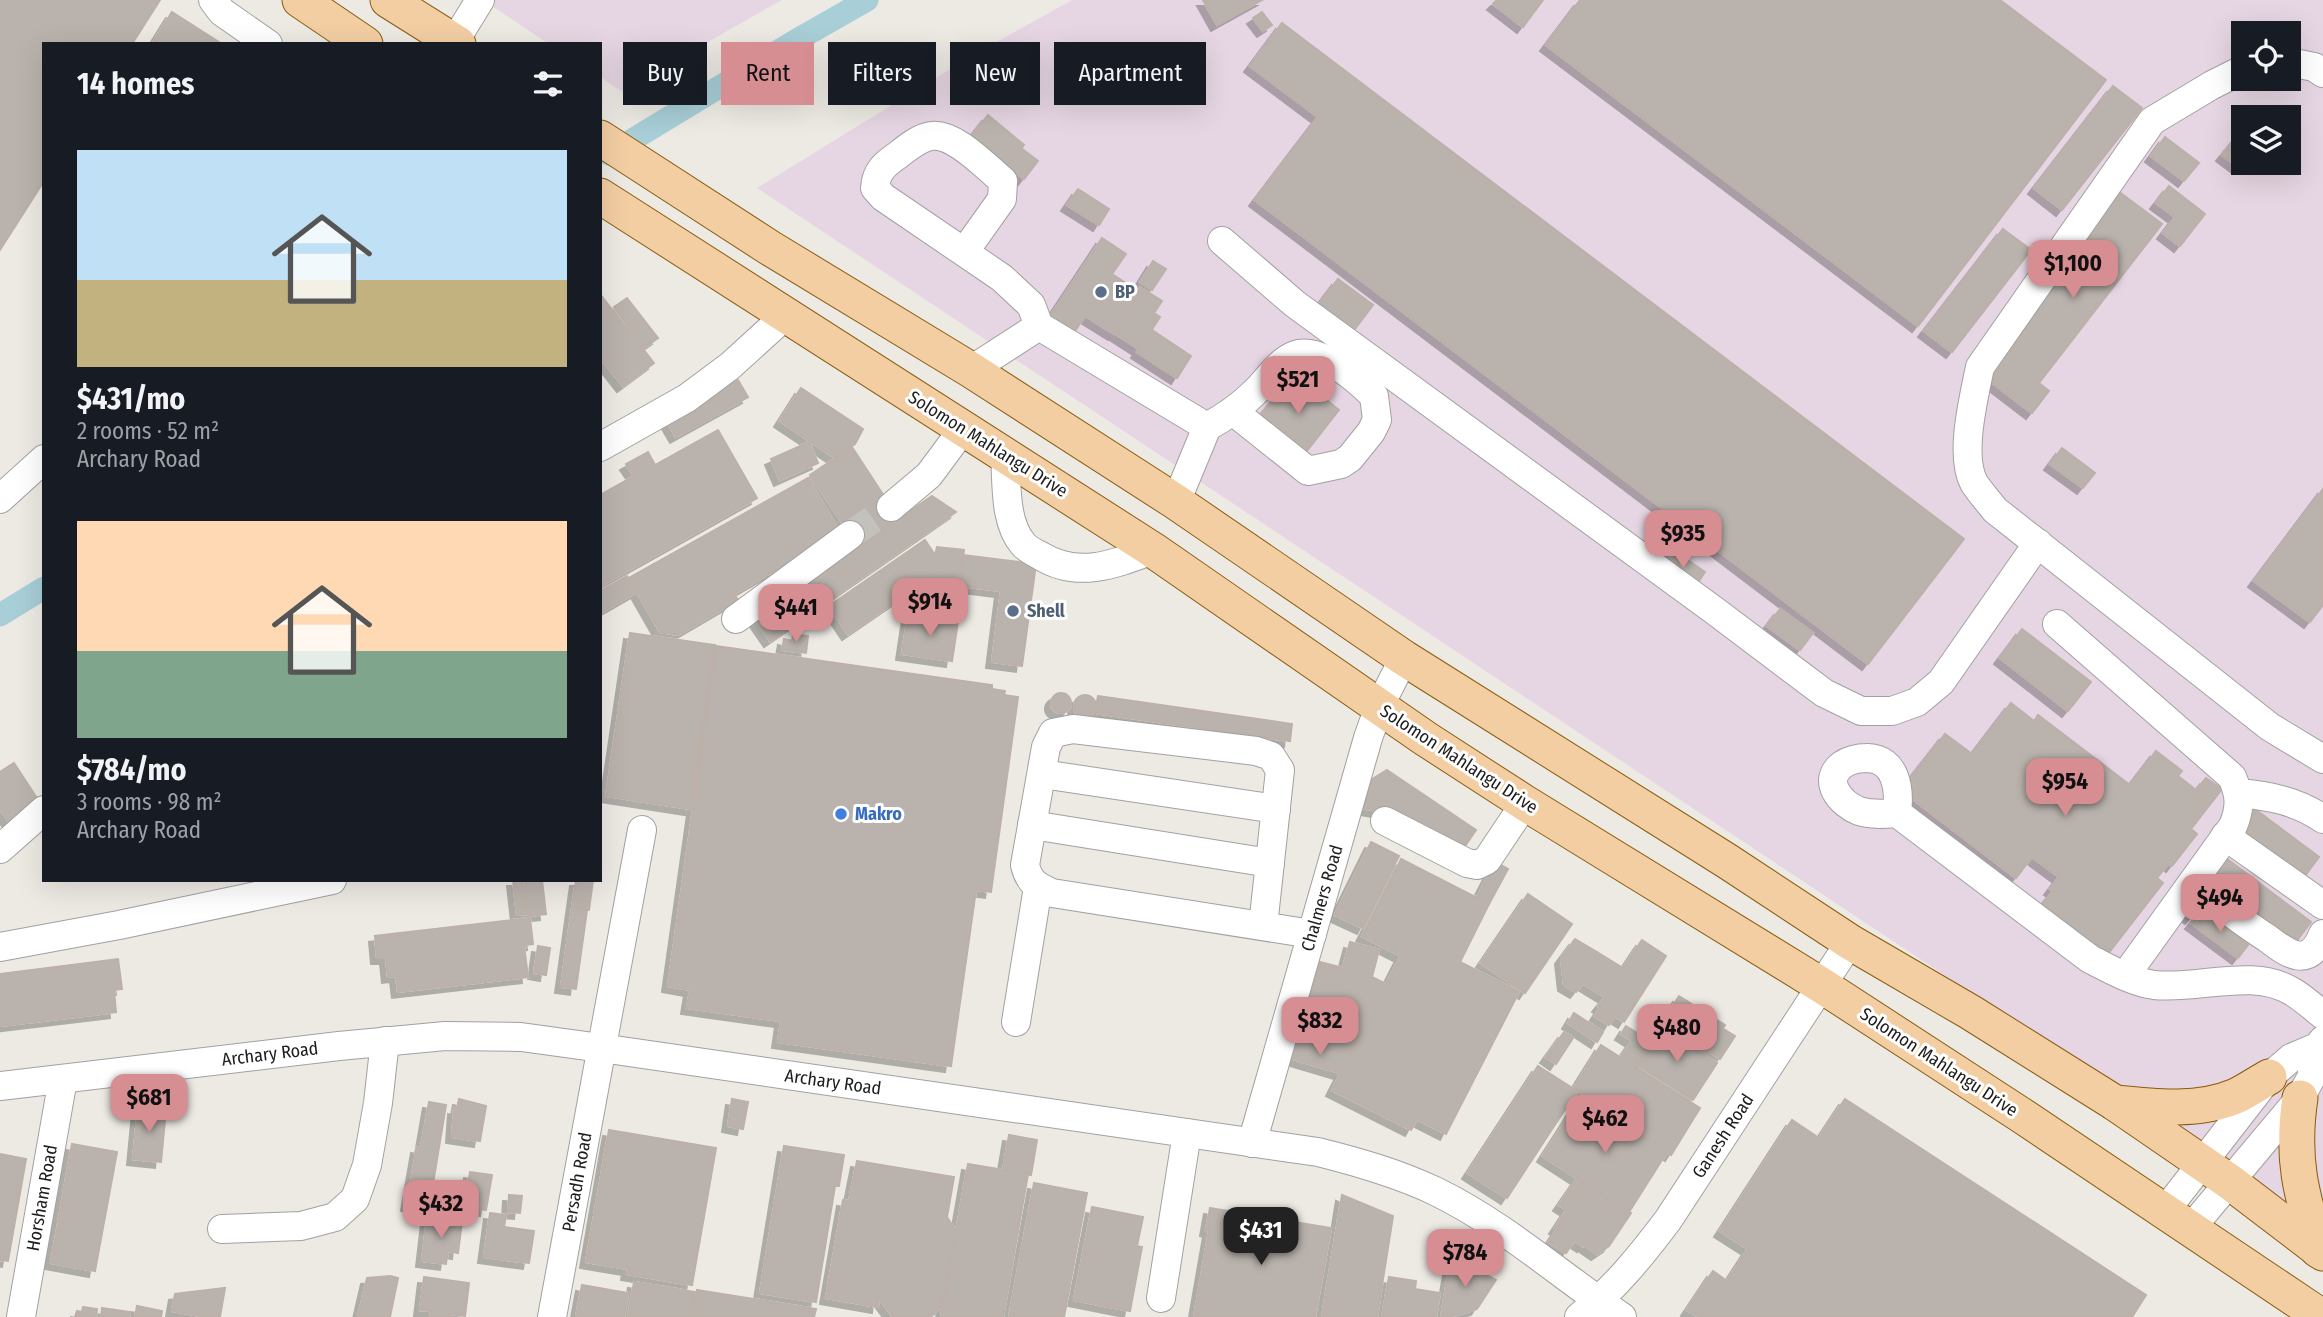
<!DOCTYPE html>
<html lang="en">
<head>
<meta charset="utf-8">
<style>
  :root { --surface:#171b24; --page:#242831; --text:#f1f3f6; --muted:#9ea1a6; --accent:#d78e92 }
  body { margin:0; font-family:"Fira Sans Condensed",sans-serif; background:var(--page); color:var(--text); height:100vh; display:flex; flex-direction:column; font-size:26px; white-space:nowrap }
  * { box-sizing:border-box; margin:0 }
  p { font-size:23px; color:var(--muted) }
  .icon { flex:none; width:38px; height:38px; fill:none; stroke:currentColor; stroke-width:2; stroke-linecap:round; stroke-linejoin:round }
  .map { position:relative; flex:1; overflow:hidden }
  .side { position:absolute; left:42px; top:42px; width:560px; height:840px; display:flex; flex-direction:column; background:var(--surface); border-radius:0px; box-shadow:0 7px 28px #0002 }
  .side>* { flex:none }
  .banner { position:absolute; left:623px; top:42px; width:665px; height:63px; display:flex; gap:14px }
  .tools { position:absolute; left:2231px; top:21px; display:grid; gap:14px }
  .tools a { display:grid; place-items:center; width:70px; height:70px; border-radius:0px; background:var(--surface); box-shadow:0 7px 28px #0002; font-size:35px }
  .price { position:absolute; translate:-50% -60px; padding:0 16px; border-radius:14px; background:var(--accent); color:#111; font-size:23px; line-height:46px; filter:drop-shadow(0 2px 4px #0008) }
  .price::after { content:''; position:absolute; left:50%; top:42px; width:21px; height:16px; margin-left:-10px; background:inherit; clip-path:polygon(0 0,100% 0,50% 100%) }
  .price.selected { background:#222; color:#fff }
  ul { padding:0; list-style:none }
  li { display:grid; align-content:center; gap:14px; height:371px; padding:0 35px }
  li span { display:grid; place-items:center; height:217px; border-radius:0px; color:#555 }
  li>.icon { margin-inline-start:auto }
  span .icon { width:126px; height:126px; fill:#fffc; stroke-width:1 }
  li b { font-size:30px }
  h2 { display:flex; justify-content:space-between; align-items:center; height:84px; padding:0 35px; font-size:30px }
  .pill { padding:0 24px; border-radius:0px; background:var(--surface); box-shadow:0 7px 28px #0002; font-size:24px; line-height:63px }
  .pill.selected { background:var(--accent); color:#111 }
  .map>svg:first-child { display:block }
  .industrial { fill:#e6d6e3; fill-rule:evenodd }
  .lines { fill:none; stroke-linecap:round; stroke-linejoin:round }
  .canal { stroke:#a8ced7; stroke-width:23 }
  .building { fill:#bab3ad; stroke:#bdb0a8; stroke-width:2; filter:url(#shadow) }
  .minor-tunnel { stroke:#c3c1bc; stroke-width:28; stroke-dasharray:28 14; stroke-linecap:butt }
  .minor-casing { stroke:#a1a1a1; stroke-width:30 }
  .major-casing { stroke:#885c0e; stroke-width:37 }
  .minor { stroke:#fff; stroke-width:28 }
  .major { stroke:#f3cea3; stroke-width:35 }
  .service-dot { fill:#5c6f8a; stroke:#fff; stroke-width:2.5 }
  .shop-dot { fill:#3f7fe0; stroke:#fff; stroke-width:2.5 }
  .labels { text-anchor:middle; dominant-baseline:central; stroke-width:6; stroke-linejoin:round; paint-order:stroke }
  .service-label { font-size:18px; font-weight:bold; fill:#4e5e75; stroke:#fff; text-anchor:start }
  .street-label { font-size:18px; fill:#1d1d1d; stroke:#fff }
  .shop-label { font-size:18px; font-weight:bold; fill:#366cbe; stroke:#fff; text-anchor:start }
</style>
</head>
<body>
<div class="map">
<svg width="2323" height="1317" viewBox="0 0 2323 1317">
  <defs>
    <filter id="shadow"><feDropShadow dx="-6" dy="6" stdDeviation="0" flood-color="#0004"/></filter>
  </defs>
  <rect width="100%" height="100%" fill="#edeae4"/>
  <g class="industrial">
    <polygon points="483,0 782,0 621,91 600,77 600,44 549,44"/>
    <path d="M1072,0H2323V1226L757,188L968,58ZM2244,33H2289V79H2244ZM2244,117H2289V163H2244Z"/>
  </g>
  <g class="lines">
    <g class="canal">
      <polyline points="609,154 795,41 867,0"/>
      <polyline points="0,615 44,588"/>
    </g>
  </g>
  <g class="building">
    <polygon points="0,0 160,0 132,44 44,44 44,181 0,250"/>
    <polygon points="1203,0 1262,0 1217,25"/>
    <polygon points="1497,0 1543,0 1523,27 1493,4"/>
    <polygon points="1580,0 2000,0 2106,80 1918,326 1546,45"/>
    <polygon points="172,12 222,44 152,44"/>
    <polygon points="1262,12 1272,25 1263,31 1253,18"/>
    <polygon points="1282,23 1964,539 1868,664 1255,200 1318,117 1250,66"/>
    <polygon points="2113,86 2142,108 2062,210 2034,188"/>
    <polygon points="2260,107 2273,117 2252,117"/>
    <polygon points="988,115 1024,145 1005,168 969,139"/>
    <polygon points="2244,128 2244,163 2239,168 2222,155"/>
    <polygon points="2165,137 2199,163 2184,181 2151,156"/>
    <polygon points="1021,148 1038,161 1024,179 1007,165"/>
    <polygon points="2169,186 2205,214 2180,246 2163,233 2175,217 2156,203"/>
    <polygon points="1078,189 1109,209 1099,225 1067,205"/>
    <polygon points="2118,191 2162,224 2039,383 2049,391 2032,413 1985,377 2093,235 2088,231"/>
    <polygon points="2003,229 2031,250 1952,352 1924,331"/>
    <polygon points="1102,238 1126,254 1112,274 1141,293 1114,334 1085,316 1071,337 1047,321"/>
    <polygon points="1153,261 1166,269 1152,290 1140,282"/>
    <polygon points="1338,279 1373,305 1348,338 1313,312"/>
    <polygon points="1140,287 1162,301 1154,313 1160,317 1139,349 1114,333 1141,293 1137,290"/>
    <polygon points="600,294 654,363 623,386 600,357"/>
    <polygon points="627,298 658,338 644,348 614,307"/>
    <polygon points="1152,330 1191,356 1177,378 1137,352"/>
    <polygon points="1291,378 1306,389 1309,386 1339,410 1302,457 1256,421"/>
    <polygon points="738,380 748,397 676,437 664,416 692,405"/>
    <polygon points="801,388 863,429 855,444 834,457 780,421"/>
    <polygon points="718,430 757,498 600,586 600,495 634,476 626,464 648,452 655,465"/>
    <polygon points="809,442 818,463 780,480 771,459"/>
    <polygon points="852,447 899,519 858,546 810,475"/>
    <polygon points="2062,448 2095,473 2083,488 2050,464"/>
    <polygon points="808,478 840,533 734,594 738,600 678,635 660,632 629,578"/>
    <polygon points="2323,489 2323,605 2310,622 2254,581"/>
    <polygon points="932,496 956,512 770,641 754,618"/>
    <polygon points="925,540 935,555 937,547 964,550 956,608 959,609 958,622 943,620 944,610 931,608 937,573 848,634 829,606"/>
    <polygon points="1672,549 1705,572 1693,590 1660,567"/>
    <polygon points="963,555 1036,564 1022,666 992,662 1001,591 959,586"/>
    <polygon points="627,576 637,592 600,613 600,591"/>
    <polygon points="1780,609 1813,633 1800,650 1767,626"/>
    <polygon points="908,614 958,622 952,661 902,654"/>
    <polygon points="2022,629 2091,682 2068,711 2000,658"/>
    <polygon points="630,633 715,645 691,809 606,796"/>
    <polygon points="793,634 808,636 806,653 782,650 784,639 792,641"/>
    <polygon points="716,646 992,685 992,689 1005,691 1004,695 1018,697 991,892 976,890 951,1066 778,1042 781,1021 687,1008 690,990 668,986"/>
    <circle cx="1061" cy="703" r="10"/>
    <circle cx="1085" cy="706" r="11"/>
    <polygon points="1098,696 1292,724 1290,741 1095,713"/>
    <polygon points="2011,703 2034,721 2038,715 2130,785 2156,751 2182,771 2178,776 2196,790 2206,778 2222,789 2191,829 2197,834 2172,866 2169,863 2157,878 2163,883 2107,955 2042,905 2053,891 2050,889 2059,877 2032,857 2016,878 1901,790 1945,734 1972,754"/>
    <polygon points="14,763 42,806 11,825 0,808 0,772"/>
    <polygon points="1387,770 1476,830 1459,855 1395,814 1355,807 1366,783"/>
    <polygon points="2255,809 2319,857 2301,881 2237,833"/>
    <polygon points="1371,842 1399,856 1363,928 1335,915"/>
    <polygon points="2222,855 2311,922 2292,947 2203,881"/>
    <polygon points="1401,859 1440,879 1401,956 1362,936"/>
    <polygon points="1495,862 1508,869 1489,904 1477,897"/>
    <polygon points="1440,879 1489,904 1460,962 1519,992 1446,1134 1417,1119 1411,1130 1332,1090"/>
    <polygon points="513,880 523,880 527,914 517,915"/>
    <polygon points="525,880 542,880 546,914 529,916"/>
    <polygon points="576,880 593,880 589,910 572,908"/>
    <polygon points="2201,886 2211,892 2191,918 2182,911"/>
    <polygon points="1528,894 1572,924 1525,993 1481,963"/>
    <polygon points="572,908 587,910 576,989 561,987"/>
    <polygon points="2202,910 2248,945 2238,958 2191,923"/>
    <polygon points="530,918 533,944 524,945 528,977 398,992 396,976 388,977 386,958 377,958 375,936"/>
    <polygon points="1575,939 1597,952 1579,981 1583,983 1576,992 1564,985 1561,958"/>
    <polygon points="1642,940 1666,956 1624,1022 1598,1006 1605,997 1579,981 1597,952 1623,968"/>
    <polygon points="1350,942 1379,950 1372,977 1386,984 1349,1055 1298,1041 1320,962 1343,968"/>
    <polygon points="538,946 550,948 546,975 534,973"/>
    <polygon points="118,959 122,989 114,990 116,1012 0,1026 0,974"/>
    <polygon points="1679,996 1725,1025 1705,1056 1659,1027"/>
    <polygon points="1601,1007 1614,1017 1609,1025 1595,1016"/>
    <polygon points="1574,1013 1603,1032 1597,1042 1568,1023"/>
    <polygon points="1626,1026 1653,1043 1637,1068 1621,1057 1632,1041 1621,1034"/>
    <polygon points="1659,1027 1717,1063 1693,1100 1639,1066 1653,1043 1650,1041"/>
    <polygon points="1722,1028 1735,1036 1720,1059 1708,1051"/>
    <polygon points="1564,1032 1573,1038 1556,1064 1546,1057"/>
    <polygon points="1298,1041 1349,1055 1340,1073 1293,1059"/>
    <polygon points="1601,1045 1700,1108 1671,1155 1587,1102 1590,1098 1574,1088"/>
    <polygon points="1538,1066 1577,1091 1507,1198 1468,1173"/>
    <polygon points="1580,1098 1667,1152 1629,1212 1543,1156"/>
    <polygon points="459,1099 486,1106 480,1141 452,1137 454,1108 457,1109"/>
    <polygon points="732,1099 748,1102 743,1129 728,1126"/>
    <polygon points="1845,1099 2146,1295 2132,1317 1699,1317 1687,1310 1713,1271 1727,1281 1748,1249 1720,1231 1792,1120 1819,1138"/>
    <polygon points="429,1102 446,1105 429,1208 407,1205 417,1147 421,1148"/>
    <polygon points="138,1107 166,1110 161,1162 133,1159"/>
    <polygon points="609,1130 716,1148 692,1285 627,1274 628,1269 586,1262"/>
    <polygon points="1009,1135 1037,1140 1031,1175 1003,1170"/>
    <polygon points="72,1144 117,1152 95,1271 51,1263"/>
    <polygon points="784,1146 844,1155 839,1186 835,1186 816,1302 760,1293"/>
    <polygon points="0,1154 26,1159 8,1261 0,1260"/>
    <polygon points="857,1161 954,1177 947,1217 956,1231 942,1307 928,1317 893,1317 879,1298 878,1307 826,1298 843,1200 849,1201"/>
    <polygon points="968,1164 1028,1174 1003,1317 941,1317"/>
    <polygon points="470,1172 492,1175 486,1210 464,1206"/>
    <polygon points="1577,1179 1584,1184 1567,1210 1559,1205"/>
    <polygon points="1034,1183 1087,1193 1064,1317 1009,1317"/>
    <polygon points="1584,1184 1612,1202 1583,1246 1555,1228"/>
    <polygon points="509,1195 522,1196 520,1213 508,1212"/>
    <polygon points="1342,1195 1393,1216 1377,1317 1322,1317"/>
    <polygon points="1612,1202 1631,1213 1609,1246 1597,1254 1584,1245"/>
    <polygon points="1092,1207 1143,1217 1137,1246 1142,1247 1130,1311 1074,1300"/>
    <polygon points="1210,1208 1331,1228 1315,1317 1194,1317 1209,1231 1206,1230"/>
    <polygon points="490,1213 506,1215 504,1227 534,1231 529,1263 484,1257"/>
    <polygon points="427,1218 462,1222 458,1253 448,1251 446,1264 422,1261"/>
    <polygon points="1557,1230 1574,1241 1566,1253 1549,1242"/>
    <polygon points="1451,1257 1496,1280 1477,1309 1449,1317 1441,1317"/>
    <polygon points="390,1276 398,1278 390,1317 358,1317 367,1278"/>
    <polygon points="424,1277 469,1283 465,1316 450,1314 450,1317 430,1317 431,1311 420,1310"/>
    <polygon points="1389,1277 1416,1281 1415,1289 1440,1293 1436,1317 1382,1317"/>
    <polygon points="634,1282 695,1292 691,1317 628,1317"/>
    <polygon points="582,1285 628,1293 624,1317 576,1317"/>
    <polygon points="225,1288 220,1317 206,1317 172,1311 175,1294"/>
    <polygon points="697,1290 816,1309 814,1317 693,1317"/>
    <polygon points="137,1306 162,1311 161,1317 135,1317"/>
    <polygon points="83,1307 97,1309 96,1317 75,1317 77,1311 82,1312"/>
    <polygon points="102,1308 130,1312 129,1317 101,1317"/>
  </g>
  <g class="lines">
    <polyline class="minor-tunnel" points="850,535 891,507"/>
    <g class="minor-casing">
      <g id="minor">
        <polyline points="213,0 222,12 268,44"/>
        <polyline points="453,44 480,0"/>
        <polyline points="2289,62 2314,67 2323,73"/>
        <path d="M2244,69L2212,85L2152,121L1980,367C1974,397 1959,455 1974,483C1980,492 1988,501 1995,510L2270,727L2323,759"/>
        <polyline points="1222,241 1295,304 1715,611 1824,693 1861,711 1892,711 1917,702 1941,682 2038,543"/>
        <path d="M965,251L1002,199L1003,181C986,167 954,132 931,136C919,138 908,147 898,155C885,164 876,171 875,188L883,197L1002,278L1031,305L1039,326"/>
        <polyline points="971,370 1039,326 1207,427 1176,502"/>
        <path d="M1207,427C1225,417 1240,407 1255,392C1267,381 1279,361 1295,355C1320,346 1358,380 1374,396L1377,420L1371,432L1350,458L1341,464L1308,471L1234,412"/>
        <polyline points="600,447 687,398 730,366 785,316"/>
        <path d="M1005,456C1007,483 1004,522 1023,544C1027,549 1035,553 1041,556C1078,579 1115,564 1153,550"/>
        <polyline points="0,499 44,459"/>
        <polyline points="891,507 929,475 963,429"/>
        <polyline points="736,619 850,535"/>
        <path d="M2057,624L2232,777C2240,795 2241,807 2233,826L2125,976"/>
        <polyline points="1042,774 1276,809"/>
        <path d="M2239,793C2270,796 2297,801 2323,819"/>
        <path d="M1897,813C1900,789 1896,759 1868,758C1860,758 1849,760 1842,765C1821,781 1841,804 1859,811C1871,815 1884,814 1897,813L2090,959C2110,969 2132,982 2154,985C2199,990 2253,967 2293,992C2303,998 2313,1007 2323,1015"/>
        <polyline points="1385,821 1467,863 1477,865 1487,860 1525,803"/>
        <polyline points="1032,825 1270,863"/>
        <polyline points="2225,836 2323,905"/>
        <polyline points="0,849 44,810"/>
        <path d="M2234,915C2245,923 2256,931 2267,938C2289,955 2309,969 2323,934"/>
        <path d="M1263,926L1280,770L1271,756L1256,751L1073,729L1053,733L1046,747L1025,865C1029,882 1036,886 1052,893L1312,934"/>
        <polyline points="0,947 119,925 332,880"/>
        <polyline points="1016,1022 1038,887"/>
        <path d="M0,1086L339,1046L445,1036L521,1037L601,1048L1318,1152C1358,1162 1397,1173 1435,1191C1503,1224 1560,1275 1622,1317"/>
        <polyline points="1252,1143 1368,738 1379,707 1404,658"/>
        <polyline points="2165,1211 2269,1077 2291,1058 2317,1047 2323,1040"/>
        <polyline points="2191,1228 2300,1098 2311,1078 2317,1047"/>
        <polyline points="222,1229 301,1226 335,1217 355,1199 367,1165 378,1103 385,1041"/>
        <polyline points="1161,1298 1187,1133"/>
        <polyline points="21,1317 63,1079"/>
        <polyline points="552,1317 642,830"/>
        <path d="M1579,1317C1614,1289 1641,1256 1668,1220L1850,942"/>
      </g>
    </g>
    <g class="major-casing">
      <g id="major">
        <polyline points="300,0 365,44"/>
        <polyline points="388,0 458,44"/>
        <polyline points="600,138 770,248 971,370 1176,502 1404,658 1727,861 1850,942 1970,1012 2115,1103 2230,1182 2323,1253"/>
        <polyline points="600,196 1153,550 1426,739 1525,803 1821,985 2021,1115 2322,1317"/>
        <path d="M2300,1098C2291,1158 2301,1194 2318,1250"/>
        <path d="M2115,1103C2154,1107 2199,1112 2236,1096C2247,1091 2258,1083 2269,1077"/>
      </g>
    </g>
    <use href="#minor" class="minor"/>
    <use href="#major" class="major"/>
  </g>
  <g class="service-dot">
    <circle cx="1101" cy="292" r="7"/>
    <circle cx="1013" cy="611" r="7"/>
  </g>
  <circle class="shop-dot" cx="841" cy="814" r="7"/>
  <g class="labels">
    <g class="service-label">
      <text x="1115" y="292">BP</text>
      <text x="1027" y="611">Shell</text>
    </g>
    <g class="street-label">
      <text transform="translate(988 444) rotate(32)">Solomon Mahlangu Drive</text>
      <text transform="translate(1459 759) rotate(33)">Solomon Mahlangu Drive</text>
      <text transform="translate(1322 898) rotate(-74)">Chalmers Road</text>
      <text transform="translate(270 1054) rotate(-7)">Archary Road</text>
      <text transform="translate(1939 1062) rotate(33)">Solomon Mahlangu Drive</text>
      <text transform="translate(833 1082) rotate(8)">Archary Road</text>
      <text transform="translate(1723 1136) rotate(-57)">Ganesh Road</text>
      <text transform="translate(577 1182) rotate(-80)">Persadh Road</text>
      <text transform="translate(42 1198) rotate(-80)">Horsham Road</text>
    </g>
    <g class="shop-label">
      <text x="855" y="814">Makro</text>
    </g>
  </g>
</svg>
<div class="tools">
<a><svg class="icon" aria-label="locate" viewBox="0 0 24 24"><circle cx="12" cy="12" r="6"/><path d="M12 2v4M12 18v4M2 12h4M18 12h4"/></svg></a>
<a><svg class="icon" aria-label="layers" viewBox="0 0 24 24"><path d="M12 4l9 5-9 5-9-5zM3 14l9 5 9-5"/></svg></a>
</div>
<b class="price" style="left:2073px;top:300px">$1,100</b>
<b class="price" style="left:1298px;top:416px">$521</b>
<b class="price" style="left:1683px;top:570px">$935</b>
<b class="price" style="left:930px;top:638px">$914</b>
<b class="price" style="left:796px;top:644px">$441</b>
<b class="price" style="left:2065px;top:818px">$954</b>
<b class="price" style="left:2220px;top:934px">$494</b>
<b class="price" style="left:1320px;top:1057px">$832</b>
<b class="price" style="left:1677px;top:1064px">$480</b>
<b class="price" style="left:149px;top:1134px">$681</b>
<b class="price" style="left:1605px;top:1155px">$462</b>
<b class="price" style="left:441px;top:1240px">$432</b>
<b class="price selected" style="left:1261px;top:1267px">$431</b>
<b class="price" style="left:1465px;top:1289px">$784</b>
<div class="banner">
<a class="pill">Buy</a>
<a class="pill selected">Rent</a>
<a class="pill">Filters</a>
<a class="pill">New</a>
<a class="pill">Apartment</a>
</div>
<section class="side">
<h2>14 homes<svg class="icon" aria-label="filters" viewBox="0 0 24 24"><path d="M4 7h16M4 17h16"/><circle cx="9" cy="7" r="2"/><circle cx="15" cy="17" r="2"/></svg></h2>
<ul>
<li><span style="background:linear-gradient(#bfe0f5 60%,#c2b280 0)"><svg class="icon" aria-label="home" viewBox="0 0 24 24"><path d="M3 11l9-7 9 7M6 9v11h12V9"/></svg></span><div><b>$431/mo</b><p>2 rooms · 52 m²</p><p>Archary Road</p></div></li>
<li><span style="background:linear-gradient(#ffd9b3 60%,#7fa58c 0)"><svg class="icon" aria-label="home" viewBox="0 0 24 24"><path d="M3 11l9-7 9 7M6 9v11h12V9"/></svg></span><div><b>$784/mo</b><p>3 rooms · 98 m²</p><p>Archary Road</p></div></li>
</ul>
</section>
</div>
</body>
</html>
